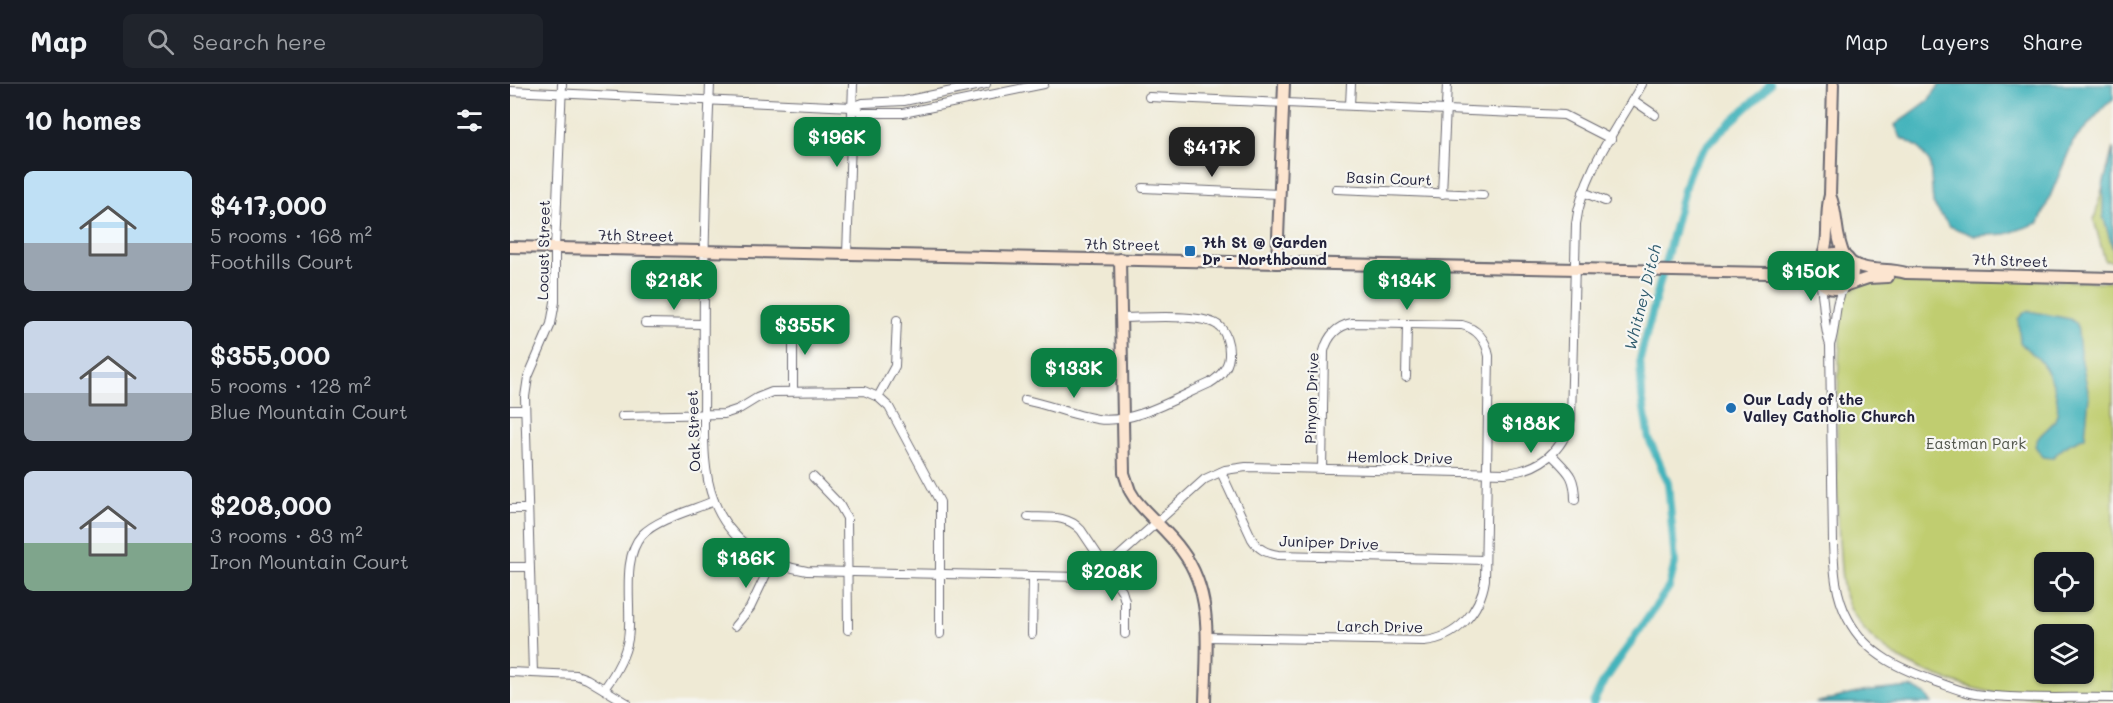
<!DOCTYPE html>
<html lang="en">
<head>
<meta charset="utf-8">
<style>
  :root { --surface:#171b24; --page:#20242c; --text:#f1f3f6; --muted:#9ea1a6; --line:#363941; --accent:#0b8043 }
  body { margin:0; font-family:Mali,sans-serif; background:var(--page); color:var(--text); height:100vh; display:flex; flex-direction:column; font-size:22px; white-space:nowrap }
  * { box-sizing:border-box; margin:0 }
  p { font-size:20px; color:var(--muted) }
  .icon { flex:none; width:33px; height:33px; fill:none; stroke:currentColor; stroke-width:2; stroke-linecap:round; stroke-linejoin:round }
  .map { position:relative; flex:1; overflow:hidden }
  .panel { display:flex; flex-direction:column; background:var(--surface); width:510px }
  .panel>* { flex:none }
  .fabs { position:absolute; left:1524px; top:468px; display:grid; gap:12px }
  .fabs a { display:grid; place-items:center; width:60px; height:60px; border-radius:9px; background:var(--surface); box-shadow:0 2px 4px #0004; font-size:30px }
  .price { position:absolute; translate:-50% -51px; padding:0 14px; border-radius:12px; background:var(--accent); color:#fff; font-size:20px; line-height:39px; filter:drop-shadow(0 2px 3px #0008) }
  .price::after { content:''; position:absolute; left:50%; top:36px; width:18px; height:14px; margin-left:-9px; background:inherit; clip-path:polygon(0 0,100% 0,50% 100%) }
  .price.active { background:#222; color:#fff }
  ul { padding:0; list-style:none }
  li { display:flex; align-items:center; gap:18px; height:150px; padding:0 24px }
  li span { display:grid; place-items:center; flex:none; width:168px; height:120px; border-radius:9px; color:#555 }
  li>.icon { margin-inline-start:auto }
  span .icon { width:72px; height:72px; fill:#fffc; stroke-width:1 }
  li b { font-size:26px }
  h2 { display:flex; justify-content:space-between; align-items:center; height:72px; padding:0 24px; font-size:26px }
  header { display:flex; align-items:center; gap:36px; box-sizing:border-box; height:84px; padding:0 30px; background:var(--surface); border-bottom:2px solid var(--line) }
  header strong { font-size:28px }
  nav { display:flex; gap:33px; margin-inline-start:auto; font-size:21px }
  .search { width:420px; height:54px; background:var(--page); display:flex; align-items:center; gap:15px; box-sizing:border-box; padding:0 21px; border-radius:9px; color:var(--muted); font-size:22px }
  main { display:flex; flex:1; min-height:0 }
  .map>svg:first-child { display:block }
  .green { fill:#c0cd6f; stroke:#717855; stroke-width:1.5; fill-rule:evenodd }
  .water { fill:#44b4bc; stroke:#336b7c; stroke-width:1.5 }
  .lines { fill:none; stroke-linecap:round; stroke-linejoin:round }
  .canal { stroke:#44b4bc; stroke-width:8 }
  .street-casing { stroke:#6a6871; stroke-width:10 }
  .secondary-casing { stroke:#6a6871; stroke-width:14 }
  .street { stroke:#fff; stroke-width:8 }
  .secondary { stroke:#fce5d0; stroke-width:10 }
  .poi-dot { fill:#1f6fb2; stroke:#f6f6f2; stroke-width:2 }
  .labels { text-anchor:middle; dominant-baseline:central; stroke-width:4.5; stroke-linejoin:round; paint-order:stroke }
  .street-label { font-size:15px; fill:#22223b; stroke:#f6f6f2 }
  .poi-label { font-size:15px; font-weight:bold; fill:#22223b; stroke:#f6f6f2; text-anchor:start }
  .park-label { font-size:15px; fill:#51554b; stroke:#f6f6f2 }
  .water-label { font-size:16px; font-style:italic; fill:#305c6f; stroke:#f6f6f2 }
</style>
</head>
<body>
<header>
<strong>Map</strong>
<div class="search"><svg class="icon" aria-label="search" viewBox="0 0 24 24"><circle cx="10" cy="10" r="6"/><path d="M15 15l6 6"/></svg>Search here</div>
<nav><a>Map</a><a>Layers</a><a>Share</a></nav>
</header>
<main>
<section class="panel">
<h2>10 homes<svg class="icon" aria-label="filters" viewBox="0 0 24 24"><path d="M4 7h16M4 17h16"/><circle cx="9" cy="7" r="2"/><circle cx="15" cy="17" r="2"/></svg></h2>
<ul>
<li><span style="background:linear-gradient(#bfe0f5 60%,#9aa5b1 0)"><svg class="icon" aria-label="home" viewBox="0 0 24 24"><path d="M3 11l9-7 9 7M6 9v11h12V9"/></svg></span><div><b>$417,000</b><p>5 rooms · 168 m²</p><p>Foothills Court</p></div></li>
<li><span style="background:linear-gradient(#c9d6e8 60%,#9aa5b1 0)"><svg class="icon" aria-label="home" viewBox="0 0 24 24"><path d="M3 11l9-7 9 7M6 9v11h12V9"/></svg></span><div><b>$355,000</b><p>5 rooms · 128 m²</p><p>Blue Mountain Court</p></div></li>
<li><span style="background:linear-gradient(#c9d6e8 60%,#7fa58c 0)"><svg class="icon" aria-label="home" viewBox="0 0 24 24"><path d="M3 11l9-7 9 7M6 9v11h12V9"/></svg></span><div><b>$208,000</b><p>3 rooms · 83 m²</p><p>Iron Mountain Court</p></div></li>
</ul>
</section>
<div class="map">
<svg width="1603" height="619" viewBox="0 0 1603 619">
  <rect width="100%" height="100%" fill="#f6f6f2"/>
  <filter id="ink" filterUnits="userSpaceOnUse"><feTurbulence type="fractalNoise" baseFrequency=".0167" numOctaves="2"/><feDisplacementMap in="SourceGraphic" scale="12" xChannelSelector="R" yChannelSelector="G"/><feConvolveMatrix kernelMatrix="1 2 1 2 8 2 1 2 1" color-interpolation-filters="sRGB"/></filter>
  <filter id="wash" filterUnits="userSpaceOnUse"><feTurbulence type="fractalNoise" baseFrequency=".008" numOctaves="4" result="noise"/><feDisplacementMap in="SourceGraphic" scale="24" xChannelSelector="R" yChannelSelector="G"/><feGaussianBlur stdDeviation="1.35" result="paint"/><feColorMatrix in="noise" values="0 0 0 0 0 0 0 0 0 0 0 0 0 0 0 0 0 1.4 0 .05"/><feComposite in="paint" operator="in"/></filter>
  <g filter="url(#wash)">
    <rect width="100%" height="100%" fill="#efead5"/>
    <g class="green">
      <polygon points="1603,64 1603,177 1595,177 1584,136"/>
      <path d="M1483,195L1603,198V613C1560,612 1508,616 1467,605C1419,592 1363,571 1340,524C1330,504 1331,478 1329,457C1324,372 1329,286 1332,201L1337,196ZM1534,478H1574V518H1534ZM1534,550H1574V590H1534Z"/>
    </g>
    <g class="water">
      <polygon points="1430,0 1603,0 1603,16 1595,22 1563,58 1529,139 1496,150 1464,152 1439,142 1423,120 1420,79 1408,63 1391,54 1385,41 1419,16"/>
      <polygon points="1603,65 1603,166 1593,132 1593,102"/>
      <path d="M1519,227L1560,235L1567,240L1570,268L1579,312L1575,353L1557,361L1542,374L1533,373L1525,362C1527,350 1539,346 1545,336C1553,320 1541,291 1531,278C1525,270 1516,266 1510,258L1508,235L1515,228Z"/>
      <polygon points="1401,603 1415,610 1422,619 1305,619 1351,608"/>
    </g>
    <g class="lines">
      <path class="canal" d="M1083,619L1093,599L1159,503L1165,479L1158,399L1139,355L1132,312L1130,275L1175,102C1177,94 1180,86 1184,79C1202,48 1237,28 1260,0"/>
    </g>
  </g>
  <g filter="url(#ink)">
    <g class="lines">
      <g class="street-casing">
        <g id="street">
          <path d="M200,0C195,100 193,200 194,300C195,338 190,381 204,417C219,457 257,481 297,487L572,493L589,488L597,483L695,395L715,386L736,383L995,389C1029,386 1053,368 1061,335L1066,140C1072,89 1107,44 1132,0"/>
          <polyline points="0,7 342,23 353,19 394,17 476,0"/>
          <polyline points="639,13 1054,31 1101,55"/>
          <polyline points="1123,16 1145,31"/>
          <polyline points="840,21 841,0"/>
          <polyline points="342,23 352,29 393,29 534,0"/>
          <polyline points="633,104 769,110"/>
          <polyline points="826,105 973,111"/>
          <polyline points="1073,108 1095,117"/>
          <polyline points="932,110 937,0"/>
          <polyline points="337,170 343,0"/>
          <path d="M1310,198C1315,219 1313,242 1320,261"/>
          <path d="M1334,203C1323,221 1327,241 1320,261L1323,459C1324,486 1325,511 1338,535C1357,572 1393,586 1430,599C1441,603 1453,608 1465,610C1510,616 1557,613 1603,614"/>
          <polyline points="135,239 193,240"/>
          <polyline points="896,293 897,240"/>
          <polyline points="283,307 283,259 291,234"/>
          <polyline points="368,313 385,282 387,236"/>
          <path d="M515,316C539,321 563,331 587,335C623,341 668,313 700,299C711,292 720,282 719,268C719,260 716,248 709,242C693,229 634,234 611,234"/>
          <polyline points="0,326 15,326"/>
          <polyline points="112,332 214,330 229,325 247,314 262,308 354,307 368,313 379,323 430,418 430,550"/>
          <path d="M1042,371C1058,388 1065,391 1065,416"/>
          <path d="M711,388L742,455C748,465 756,469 768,471L975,476"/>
          <polyline points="303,393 329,420 337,434 338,546"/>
          <polyline points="0,425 18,425"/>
          <path d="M518,433C537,434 557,430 571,446L612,507L615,517V550"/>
          <polyline points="0,483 19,483"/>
          <polyline points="225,542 240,524 262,478"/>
          <polyline points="522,550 523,492"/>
          <path d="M696,553L914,557C947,554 970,528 975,496L979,272C976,256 968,245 952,241L842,239C827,242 818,252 814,267L812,385"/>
          <polyline points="0,588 66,591 77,595 117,619"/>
          <polyline points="23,589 15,313 18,293 41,240 45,218 45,164 52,0"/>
          <path d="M94,605C105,590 115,573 118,555C123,524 110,475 132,451C147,435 183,426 204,417"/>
        </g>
      </g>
      <g class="secondary-casing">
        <g id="secondary">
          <path d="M1320,111C1329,132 1324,151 1335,173"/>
          <polyline points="0,163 1259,189 1269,192 1291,192 1309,196"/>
          <circle cx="1325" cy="187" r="18"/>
          <path d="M1312,174C1321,154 1314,132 1320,111L1323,0"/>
          <path d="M610,175L614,389L620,407L625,415C640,434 659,448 672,467C705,511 696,567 695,619"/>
          <path d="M1340,178C1358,189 1378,183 1396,189L1603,194"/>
          <polyline points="767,179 774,0"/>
          <path d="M1259,189C1275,182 1293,181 1310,176"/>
          <polyline points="1337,201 1358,194 1378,193"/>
        </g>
      </g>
      <use href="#street" class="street"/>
      <use href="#secondary" class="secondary"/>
    </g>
  </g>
  <g class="poi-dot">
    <rect x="674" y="161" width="12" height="12" rx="3"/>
    <circle cx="1221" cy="324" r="6"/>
  </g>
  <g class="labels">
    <g class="street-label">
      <text transform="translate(879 94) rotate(2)">Basin Court</text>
      <text transform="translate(126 151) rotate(1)">7th Street</text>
      <text transform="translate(612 160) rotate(1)">7th Street</text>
      <text transform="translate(33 166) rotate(-89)">Locust Street</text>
      <text transform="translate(1500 176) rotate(2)">7th Street</text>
      <text transform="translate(801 314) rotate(-88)">Pinyon Drive</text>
      <text transform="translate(183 347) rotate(-92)">Oak Street</text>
      <text transform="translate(890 373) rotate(1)">Hemlock Drive</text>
      <text transform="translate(819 458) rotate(2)">Juniper Drive</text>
      <text transform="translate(870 542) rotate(1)">Larch Drive</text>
    </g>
    <g class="poi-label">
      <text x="692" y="158">7th St @ Garden<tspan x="692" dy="17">Dr - Northbound</tspan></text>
      <text x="1233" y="315">Our Lady of the<tspan x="1233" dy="17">Valley Catholic Church</tspan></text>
    </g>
    <g class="park-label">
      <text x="1466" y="359">Eastman Park</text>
    </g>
    <g class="water-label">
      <text transform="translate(1132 213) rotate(-76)">Whitney Ditch</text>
    </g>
  </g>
</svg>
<div class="fabs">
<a><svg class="icon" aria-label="locate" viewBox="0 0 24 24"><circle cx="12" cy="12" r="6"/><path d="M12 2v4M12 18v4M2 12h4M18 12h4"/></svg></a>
<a><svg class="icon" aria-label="layers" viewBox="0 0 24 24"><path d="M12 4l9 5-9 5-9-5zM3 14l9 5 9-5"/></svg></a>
</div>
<b class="price" style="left:327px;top:84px">$196K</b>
<b class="price active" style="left:702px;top:94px">$417K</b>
<b class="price" style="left:1301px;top:218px">$150K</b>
<b class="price" style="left:164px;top:227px">$218K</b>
<b class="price" style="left:897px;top:227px">$134K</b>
<b class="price" style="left:295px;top:272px">$355K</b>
<b class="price" style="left:564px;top:315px">$133K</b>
<b class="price" style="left:1021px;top:370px">$188K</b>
<b class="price" style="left:236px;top:505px">$186K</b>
<b class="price" style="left:602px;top:518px">$208K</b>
</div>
</main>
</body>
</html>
